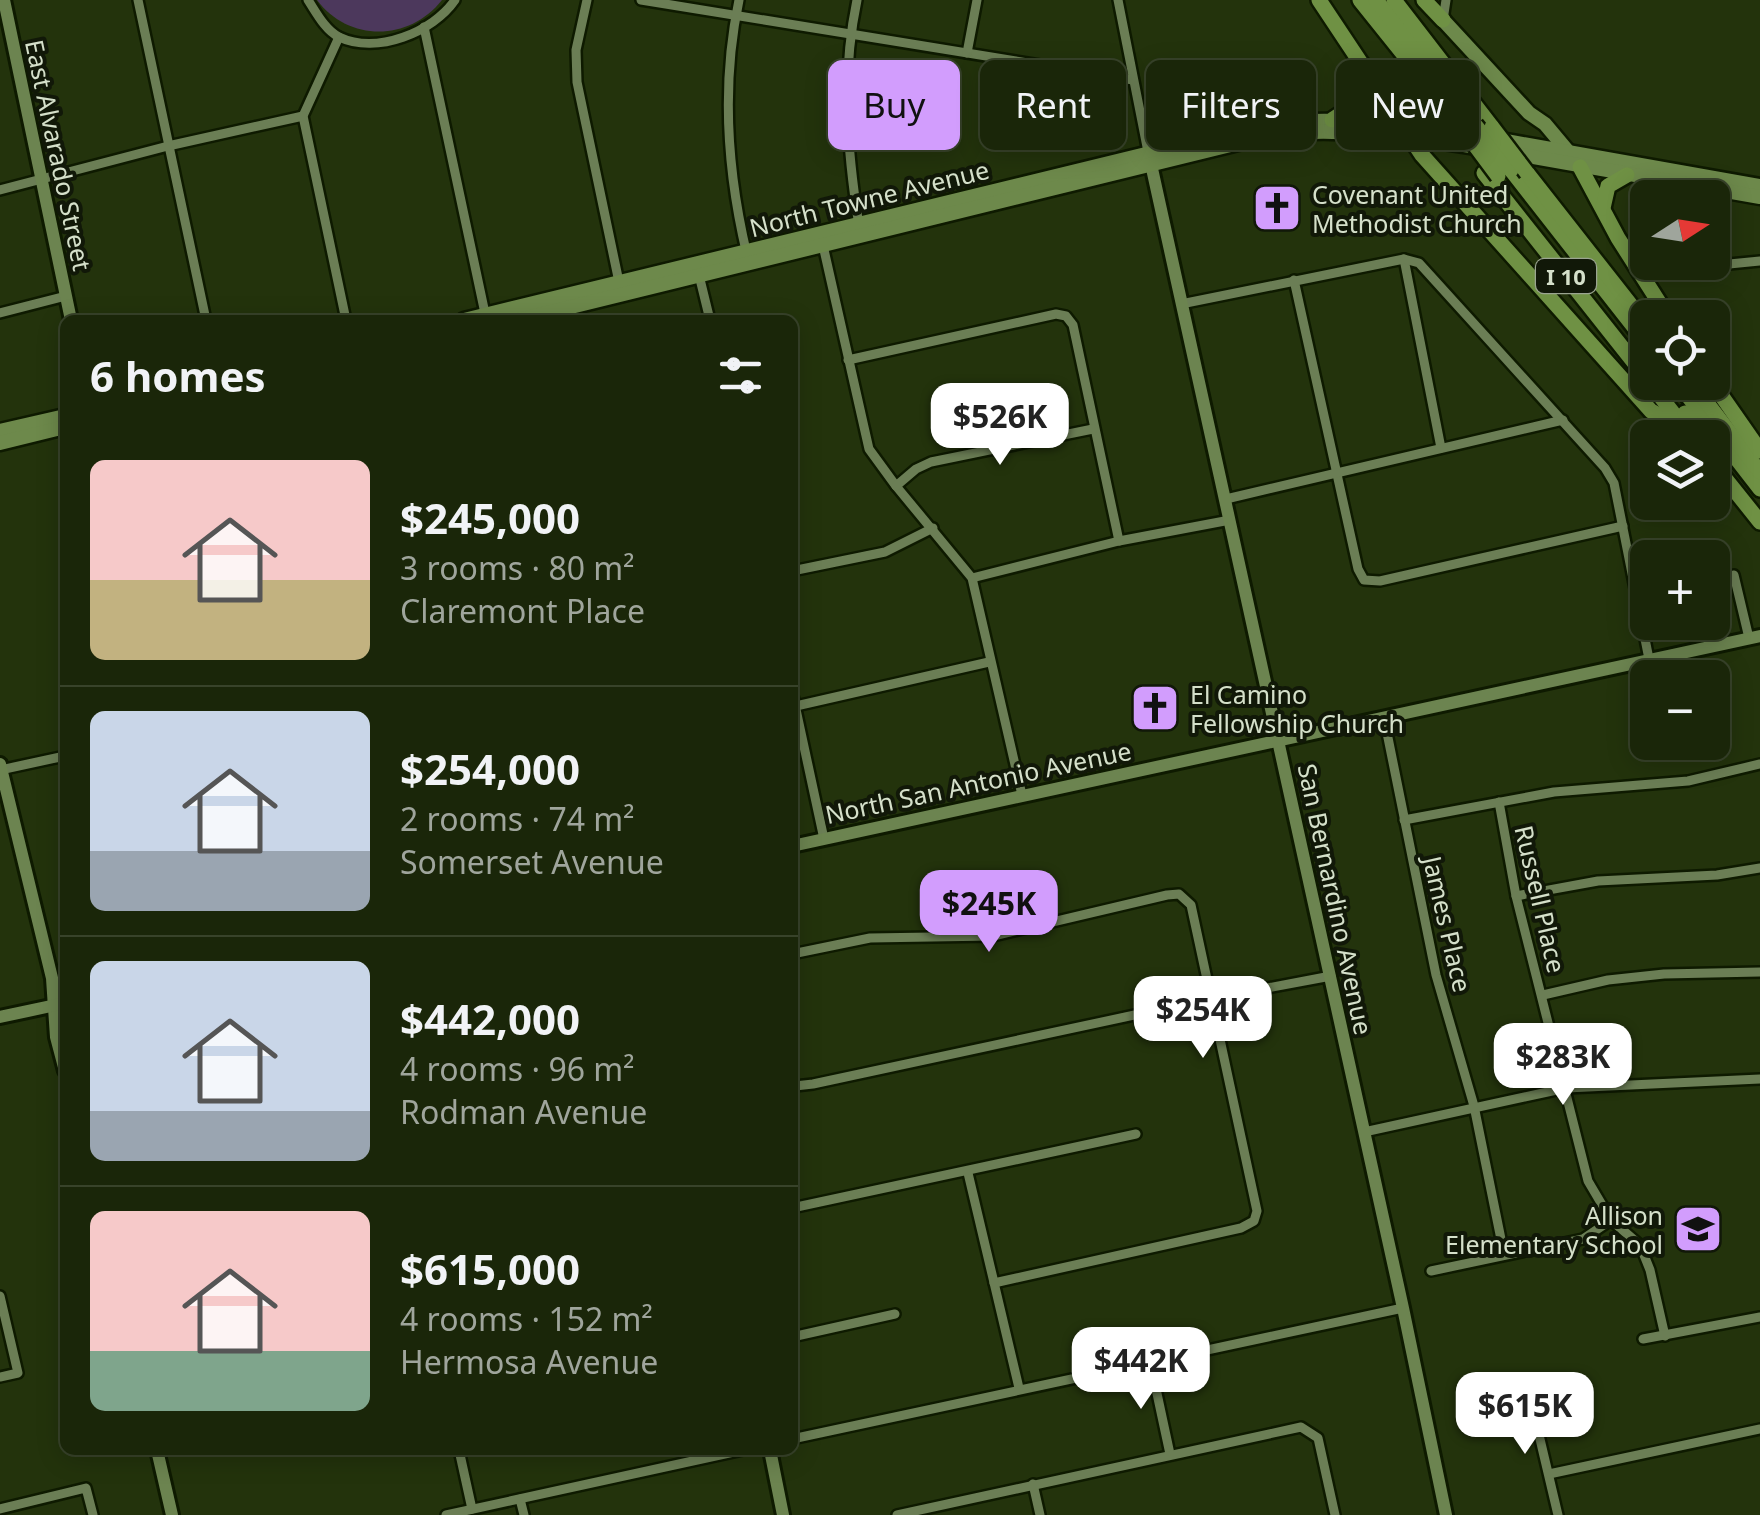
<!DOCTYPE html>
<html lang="en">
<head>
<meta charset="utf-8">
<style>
  :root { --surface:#1a2609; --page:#273217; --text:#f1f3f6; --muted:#9fa59c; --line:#38432a; --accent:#d29dfd }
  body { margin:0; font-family:"Noto Sans",sans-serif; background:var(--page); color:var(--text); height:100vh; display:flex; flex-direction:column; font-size:38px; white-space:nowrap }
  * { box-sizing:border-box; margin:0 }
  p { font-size:32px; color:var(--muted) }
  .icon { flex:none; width:55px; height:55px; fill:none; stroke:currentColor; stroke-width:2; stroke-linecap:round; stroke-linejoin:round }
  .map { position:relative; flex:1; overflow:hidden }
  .panel { position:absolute; left:60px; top:315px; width:738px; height:1140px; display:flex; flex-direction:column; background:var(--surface); border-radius:15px; box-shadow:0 5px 25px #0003,0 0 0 2px var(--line) }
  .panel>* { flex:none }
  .banner { position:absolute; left:828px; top:60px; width:782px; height:90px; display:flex; gap:20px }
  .needle { width:65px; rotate:78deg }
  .fabs { position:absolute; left:1630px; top:180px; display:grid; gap:20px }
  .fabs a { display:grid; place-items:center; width:100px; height:100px; border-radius:15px; background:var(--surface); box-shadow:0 5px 25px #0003,0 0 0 2px var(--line); font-size:50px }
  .price { position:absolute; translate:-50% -85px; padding:0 22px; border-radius:20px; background:#fff; color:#222; font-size:32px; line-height:65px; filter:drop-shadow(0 2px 5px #0008) }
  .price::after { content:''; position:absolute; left:50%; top:60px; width:30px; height:22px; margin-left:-15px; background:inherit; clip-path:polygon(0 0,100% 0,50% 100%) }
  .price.active { background:var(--accent); color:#111 }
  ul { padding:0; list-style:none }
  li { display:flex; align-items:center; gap:30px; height:250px; padding:0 30px }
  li+li { border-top:2px solid var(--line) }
  li span { display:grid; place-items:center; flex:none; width:280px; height:200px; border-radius:15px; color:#555 }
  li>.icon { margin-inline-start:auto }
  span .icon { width:120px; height:120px; fill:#fffc; stroke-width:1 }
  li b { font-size:42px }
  h2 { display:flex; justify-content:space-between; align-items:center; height:120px; padding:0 30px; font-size:42px }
  .pill { padding:0 35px; border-radius:15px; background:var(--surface); box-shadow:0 5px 25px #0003,0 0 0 2px var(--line); font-size:35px; line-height:90px }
  .pill.active { background:var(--accent); color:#111 }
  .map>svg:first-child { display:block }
  .green { fill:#4c385c }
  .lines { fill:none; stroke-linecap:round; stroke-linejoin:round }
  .street-casing { stroke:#0e1a00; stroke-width:14 }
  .secondary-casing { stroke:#0e1a00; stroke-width:18 }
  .primary-casing { stroke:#0e1a00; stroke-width:19 }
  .highway-casing { stroke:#0e1a00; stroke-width:20 }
  .street { stroke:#6b7e55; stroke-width:9 }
  .secondary { stroke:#6c8450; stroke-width:12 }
  .primary { stroke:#6d894b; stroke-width:14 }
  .highway { stroke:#6f9144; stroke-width:15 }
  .highway-bridge-casing { stroke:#0e1a00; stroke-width:20; stroke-linecap:butt }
  .highway-bridge { stroke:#6f9144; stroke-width:15 }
  .labels { text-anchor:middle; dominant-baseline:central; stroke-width:8; stroke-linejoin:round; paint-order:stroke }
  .shield { fill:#111808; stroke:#9aa490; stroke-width:2.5 }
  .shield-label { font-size:22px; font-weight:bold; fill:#d5e0ca }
  .street-label { font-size:25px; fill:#d5e0ca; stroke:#111808 }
  .poi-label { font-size:25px; fill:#d5e0ca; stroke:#111808; text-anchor:start }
</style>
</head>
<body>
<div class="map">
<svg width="1760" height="1515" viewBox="0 0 1760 1515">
  <rect width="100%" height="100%" fill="#23330c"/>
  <path class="green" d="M317,0H442C409,42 348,42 317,0Z"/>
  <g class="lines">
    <g class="street-casing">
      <g id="street">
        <polyline points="138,0 206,320"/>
        <path d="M308,0C316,12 325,30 339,37C377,55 433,32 455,0"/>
        <polyline points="587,0 576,50 577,82 619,282"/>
        <polyline points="641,0 1133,80"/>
        <path d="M739,0C721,85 727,171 747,255"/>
        <path d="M857,0C841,76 847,149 859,226"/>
        <polyline points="1118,0 1148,152"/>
        <polyline points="1443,20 1446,0"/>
        <polyline points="424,27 486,318"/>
        <polyline points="339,37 303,116 346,320"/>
        <polyline points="967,53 977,0"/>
        <polyline points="0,190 168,146 303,116"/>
        <polyline points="822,241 869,449 896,486 972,578 1022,795"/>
        <polyline points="1404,259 1441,448"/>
        <polyline points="1719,265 1760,261"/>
        <polyline points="698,271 710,320"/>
        <polyline points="1294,280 1358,569 1364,580 1380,581 1623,526"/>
        <polyline points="1181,304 1404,259 1419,263 1605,468 1614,483 1649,659"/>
        <polyline points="0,313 66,296"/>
        <polyline points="848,360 1056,314 1066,316 1073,325 1119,541"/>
        <polyline points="896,486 916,469 931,462 1093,429"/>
        <polyline points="1226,499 1563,420"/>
        <polyline points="792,571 885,552 933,528"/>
        <polyline points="1734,575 1749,638"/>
        <polyline points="972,578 1119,541 1230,520"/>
        <polyline points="792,691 824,839"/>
        <polyline points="796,706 989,662"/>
        <polyline points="1384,718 1436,975 1474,1106 1504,1254"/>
        <polyline points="0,770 65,756"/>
        <polyline points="1499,802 1516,896 1588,1181 1611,1220 1640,1245 1650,1270 1665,1336"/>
        <polyline points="1404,820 1554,792 1688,781 1760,764"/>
        <polyline points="1516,896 1598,881 1717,875 1760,868"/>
        <polyline points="792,954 870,938 993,936 1167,895 1179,894 1191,905 1257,1211 1254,1221 1241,1228 994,1283"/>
        <polyline points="1543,995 1608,980 1664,974 1760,972"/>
        <polyline points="792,1082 795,1086 813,1084 1209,999 1331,976"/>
        <polyline points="1364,1132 1566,1088 1760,1079"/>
        <polyline points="968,1173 1019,1388"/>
        <polyline points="792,1208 1136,1134"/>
        <polyline points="1431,1271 1583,1239 1611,1220"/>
        <polyline points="0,1296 18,1373 0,1377"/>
        <polyline points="792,1337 895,1314"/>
        <polyline points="1643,1339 1760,1317"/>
        <polyline points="1150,1361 1170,1454"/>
        <polyline points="1536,1395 1535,1418 1558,1515"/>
        <polyline points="792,1439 1403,1308"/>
        <polyline points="459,1450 472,1509"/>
        <polyline points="1549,1474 1760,1429"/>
        <polyline points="1033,1484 1040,1515"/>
        <polyline points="520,1499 524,1515"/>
        <polyline points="0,1509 86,1488 93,1515"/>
        <polyline points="446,1515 743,1450"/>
        <polyline points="897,1515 1301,1427 1318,1438 1335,1515"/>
      </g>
    </g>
    <g class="secondary-casing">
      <g id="secondary">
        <polyline points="4,0 71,320"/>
        <polyline points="1149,155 1403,1308 1446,1515"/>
        <polyline points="0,764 52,978 56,1037 65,1071"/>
        <polyline points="792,846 1760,636"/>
        <polyline points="0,1017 65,1003"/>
        <polyline points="157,1450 172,1515"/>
        <polyline points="770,1450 783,1515"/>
      </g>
    </g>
    <g class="primary-casing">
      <g id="primary">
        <polyline points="1443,20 1529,113 1545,124 1571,155"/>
        <polyline points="1495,139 1760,186"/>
        <polyline points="1505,152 1760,197"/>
        <path d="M464,320L1273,123C1342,117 1406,124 1474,135"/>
        <path d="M518,320L1275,134C1346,127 1413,137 1483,148"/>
        <polyline points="0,431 65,416"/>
        <polyline points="0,443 65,427"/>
      </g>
    </g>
    <g class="highway-casing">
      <g id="highway">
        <polyline points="1319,0 1422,155 1651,411 1687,430"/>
        <polyline points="1360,0 1457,121"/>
        <polyline points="1376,0 1475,125"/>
        <polyline points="1394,0 1492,127"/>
        <polyline points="1424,0 1443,20"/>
        <path d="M1332,120C1354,105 1371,95 1364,66"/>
        <polyline points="1580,167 1618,238 1669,318"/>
        <polyline points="1511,170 1648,345"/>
        <polyline points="1484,173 1648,380"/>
        <polyline points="1527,173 1648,327"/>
        <polyline points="1603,208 1608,186 1627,175"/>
        <polyline points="1649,382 1681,423"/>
        <polyline points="1677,382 1760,489"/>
        <polyline points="1691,382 1760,472"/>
        <polyline points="1712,382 1760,451"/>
        <polyline points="1685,413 1704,438"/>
        <polyline points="1712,462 1760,522"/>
      </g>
    </g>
    <use href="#street" class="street"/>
    <use href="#secondary" class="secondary"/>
    <use href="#primary" class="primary"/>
    <use href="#highway" class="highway"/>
    <g class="highway-bridge-casing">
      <g id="highway-bridge">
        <polyline points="1457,121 1498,176"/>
        <polyline points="1475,125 1511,170"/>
        <polyline points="1492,127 1527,173"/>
      </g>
    </g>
    <use href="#highway-bridge" class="highway-bridge"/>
  </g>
  <defs>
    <g id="church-square" transform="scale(2.5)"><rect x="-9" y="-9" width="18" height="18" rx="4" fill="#d29dfd" stroke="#111808"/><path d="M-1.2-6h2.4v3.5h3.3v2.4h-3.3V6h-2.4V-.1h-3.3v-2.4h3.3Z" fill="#111"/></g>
    <g id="school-square" transform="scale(2.5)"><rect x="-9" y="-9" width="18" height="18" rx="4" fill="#d29dfd" stroke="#111808"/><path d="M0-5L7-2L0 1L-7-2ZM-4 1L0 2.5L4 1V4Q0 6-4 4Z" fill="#111"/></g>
  </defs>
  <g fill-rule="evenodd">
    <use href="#church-square" x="1277" y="208"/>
    <use href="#church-square" x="1155" y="708"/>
    <use href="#school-square" x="1698" y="1229"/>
  </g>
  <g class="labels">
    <rect class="shield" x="1536" y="259" width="60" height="34" rx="8"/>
    <g class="shield-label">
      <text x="1566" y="276">I 10</text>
    </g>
    <g class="street-label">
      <text transform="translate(59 155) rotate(78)">East Alvarado Street</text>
      <text transform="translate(869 198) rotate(-14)">North Towne Avenue</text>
      <text transform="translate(978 782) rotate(-12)">North San Antonio Avenue</text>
      <text transform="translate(1336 899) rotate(78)">San Bernardino Avenue</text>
      <text transform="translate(1541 899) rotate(77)">Russell Place</text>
      <text transform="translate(1448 924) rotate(77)">James Place</text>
    </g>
    <g class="poi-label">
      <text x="1312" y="194">Covenant United<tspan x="1312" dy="29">Methodist Church</tspan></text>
      <text x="1190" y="694">El Camino<tspan x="1190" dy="29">Fellowship Church</tspan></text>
      <text x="1663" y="1215" text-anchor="end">Allison<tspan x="1663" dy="29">Elementary School</tspan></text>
    </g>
  </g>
</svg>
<div class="fabs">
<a><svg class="needle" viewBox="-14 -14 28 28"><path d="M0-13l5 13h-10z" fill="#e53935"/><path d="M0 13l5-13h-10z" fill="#9fa59c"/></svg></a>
<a><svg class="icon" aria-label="locate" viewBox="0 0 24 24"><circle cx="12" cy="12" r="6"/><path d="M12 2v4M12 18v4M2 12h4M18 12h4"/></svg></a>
<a><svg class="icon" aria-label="layers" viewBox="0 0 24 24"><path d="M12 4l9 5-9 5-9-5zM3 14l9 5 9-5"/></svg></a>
<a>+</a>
<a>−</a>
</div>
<b class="price" style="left:1000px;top:468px">$526K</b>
<b class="price active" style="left:989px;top:955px">$245K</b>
<b class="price" style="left:1203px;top:1061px">$254K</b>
<b class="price" style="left:1563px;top:1108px">$283K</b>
<b class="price" style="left:1141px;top:1412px">$442K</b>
<b class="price" style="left:1525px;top:1457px">$615K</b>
<div class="banner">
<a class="pill active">Buy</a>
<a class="pill">Rent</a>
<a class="pill">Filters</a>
<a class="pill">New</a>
</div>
<section class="panel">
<h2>6 homes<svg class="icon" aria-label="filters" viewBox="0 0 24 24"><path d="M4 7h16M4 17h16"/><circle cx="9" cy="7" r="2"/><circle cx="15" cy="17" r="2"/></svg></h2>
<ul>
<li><span style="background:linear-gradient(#f6c9c9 60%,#c2b280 0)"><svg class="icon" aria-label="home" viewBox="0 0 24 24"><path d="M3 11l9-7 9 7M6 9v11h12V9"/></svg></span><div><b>$245,000</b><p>3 rooms · 80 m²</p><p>Claremont Place</p></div></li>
<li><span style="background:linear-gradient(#c9d6e8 70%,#9aa5b1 0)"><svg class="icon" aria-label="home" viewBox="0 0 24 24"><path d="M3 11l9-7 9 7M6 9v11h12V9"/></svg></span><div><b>$254,000</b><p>2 rooms · 74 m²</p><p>Somerset Avenue</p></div></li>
<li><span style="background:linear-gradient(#c9d6e8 75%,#9aa5b1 0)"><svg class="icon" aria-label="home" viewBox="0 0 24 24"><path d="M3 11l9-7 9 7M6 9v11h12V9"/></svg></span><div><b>$442,000</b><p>4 rooms · 96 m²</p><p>Rodman Avenue</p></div></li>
<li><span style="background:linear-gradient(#f6c9c9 70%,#7fa58c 0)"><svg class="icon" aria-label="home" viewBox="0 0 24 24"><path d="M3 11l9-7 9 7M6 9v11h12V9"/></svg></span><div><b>$615,000</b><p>4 rooms · 152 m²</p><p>Hermosa Avenue</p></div></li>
</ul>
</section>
</div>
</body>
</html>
